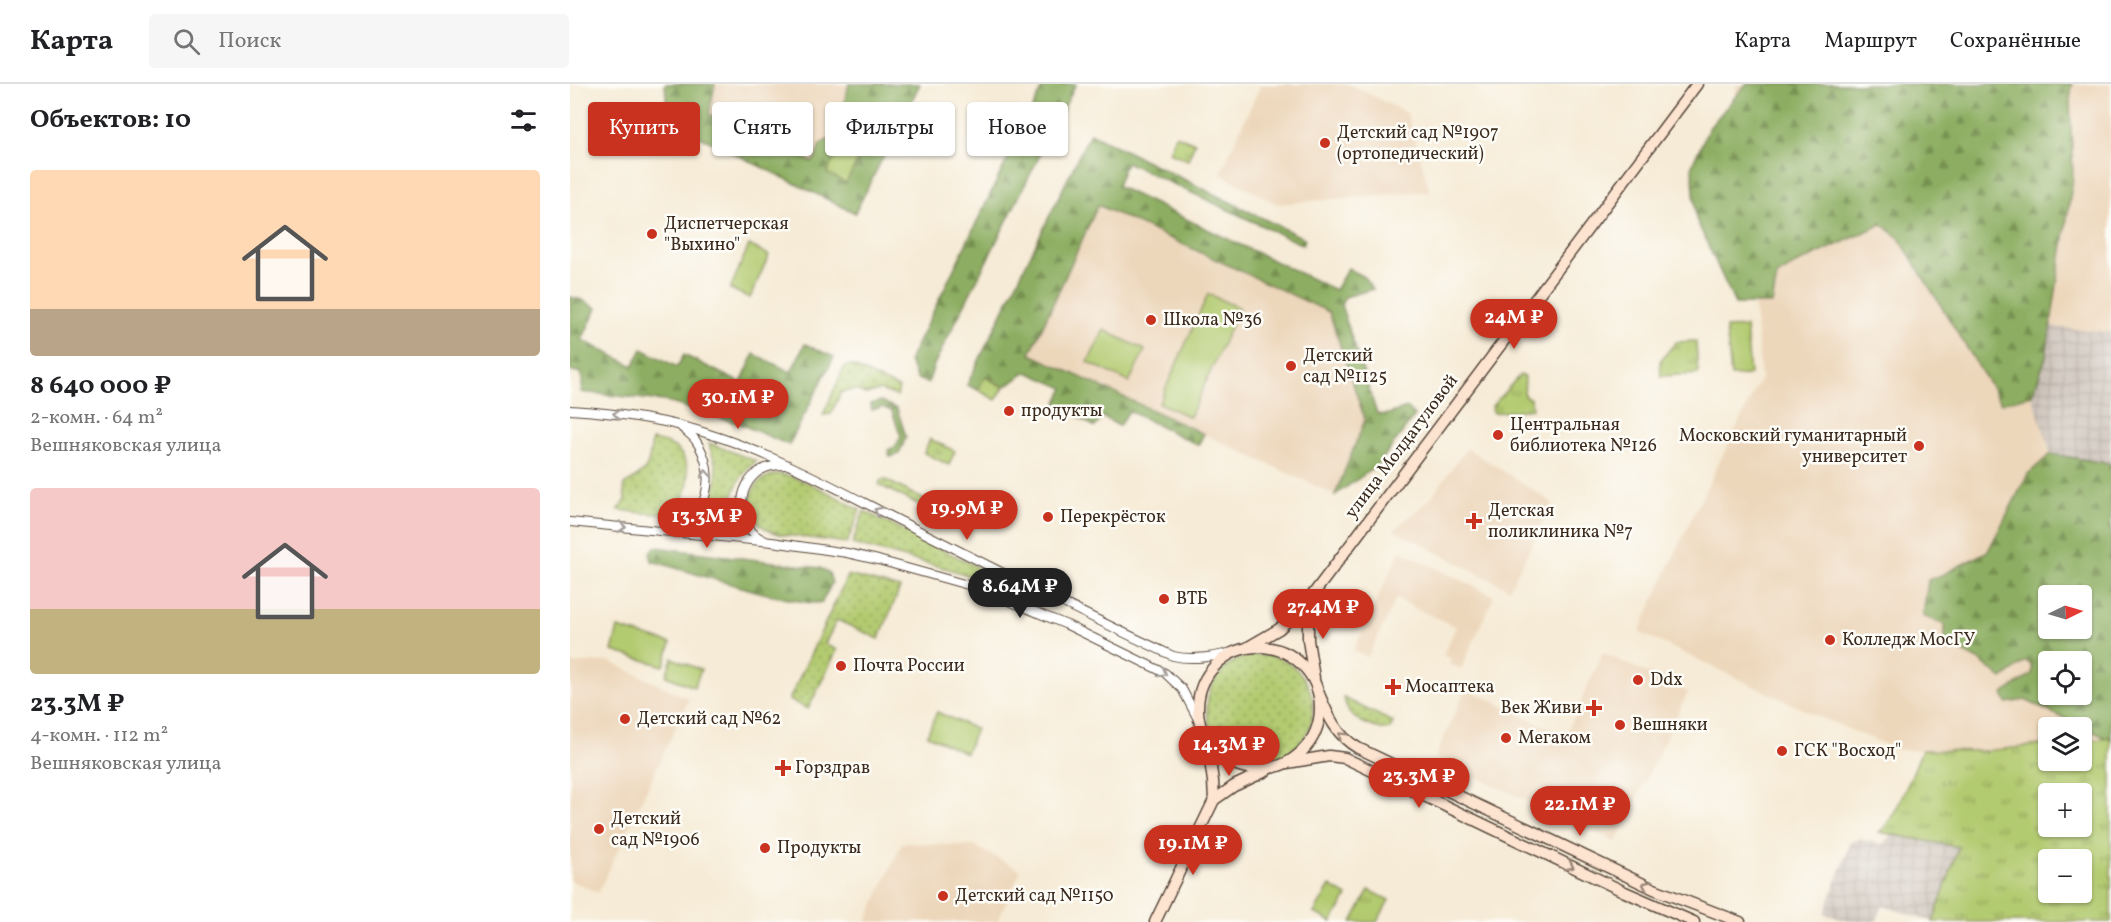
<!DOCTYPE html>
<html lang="ru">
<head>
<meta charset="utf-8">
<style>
  :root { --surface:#fff; --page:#f6f6f6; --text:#202124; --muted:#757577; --line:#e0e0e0; --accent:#c8321e }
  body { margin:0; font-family:Vollkorn,serif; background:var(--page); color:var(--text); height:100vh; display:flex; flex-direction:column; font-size:22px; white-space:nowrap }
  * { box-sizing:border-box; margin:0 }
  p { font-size:20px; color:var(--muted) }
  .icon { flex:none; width:33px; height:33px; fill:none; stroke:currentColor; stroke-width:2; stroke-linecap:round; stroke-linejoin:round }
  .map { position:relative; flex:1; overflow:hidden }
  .details { display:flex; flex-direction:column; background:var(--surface); width:570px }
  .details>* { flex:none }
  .hud { position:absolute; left:18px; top:18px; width:570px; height:54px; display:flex; gap:12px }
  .needle { width:39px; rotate:85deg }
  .fabs { position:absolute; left:1468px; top:501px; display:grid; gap:12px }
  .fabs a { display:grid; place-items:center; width:54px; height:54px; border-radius:6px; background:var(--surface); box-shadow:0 2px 4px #0004; font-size:30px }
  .price { position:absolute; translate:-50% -51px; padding:0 14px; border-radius:21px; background:var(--accent); color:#fff; font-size:20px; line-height:39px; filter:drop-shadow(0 2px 3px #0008) }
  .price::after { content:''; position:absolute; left:50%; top:36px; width:18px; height:14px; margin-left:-9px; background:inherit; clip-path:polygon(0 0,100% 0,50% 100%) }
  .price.on { background:#222; color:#fff }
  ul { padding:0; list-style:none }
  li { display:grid; align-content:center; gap:12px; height:318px; padding:0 30px }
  li span { display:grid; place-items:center; height:186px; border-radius:6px; color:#555 }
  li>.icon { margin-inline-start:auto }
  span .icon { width:108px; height:108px; fill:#fffc; stroke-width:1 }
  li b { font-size:26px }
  h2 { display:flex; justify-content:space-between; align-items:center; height:72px; padding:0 30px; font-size:26px }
  .tag { padding:0 21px; border-radius:6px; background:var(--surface); box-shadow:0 2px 4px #0004; font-size:21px; line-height:54px }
  .tag.on { background:var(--accent); color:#fff }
  header { display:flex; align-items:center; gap:36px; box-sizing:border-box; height:84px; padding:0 30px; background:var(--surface); border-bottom:2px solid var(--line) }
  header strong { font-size:28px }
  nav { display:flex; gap:33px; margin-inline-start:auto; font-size:21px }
  .search { width:420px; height:54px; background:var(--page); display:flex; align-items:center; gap:15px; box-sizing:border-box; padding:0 21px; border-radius:6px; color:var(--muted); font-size:22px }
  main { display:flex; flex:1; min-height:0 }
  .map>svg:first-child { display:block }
  .built { fill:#edd7bb; fill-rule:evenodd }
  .industrial { fill:url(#industrial-grid) }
  .grass { fill:url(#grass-dots); stroke:#767a46; stroke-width:1.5 }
  .forest { fill:url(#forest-firs); stroke:#646c40; stroke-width:1.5; fill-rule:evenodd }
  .park { fill:url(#park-tufts); stroke:#767a46; stroke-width:1.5; fill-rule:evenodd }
  .pitch { fill:#b2ca6f; stroke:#767a46; stroke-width:1.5 }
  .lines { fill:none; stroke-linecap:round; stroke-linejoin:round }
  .street-casing { stroke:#57473a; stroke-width:10 }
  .secondary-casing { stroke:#57473a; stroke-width:13 }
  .street { stroke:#fff; stroke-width:8 }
  .secondary { stroke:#fde4d1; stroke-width:10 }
  .oneway { stroke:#a79f9a }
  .oneway2 { stroke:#9c8778 }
  .poi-dot { fill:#c8321e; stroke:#fdfcf7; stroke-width:2 }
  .labels { text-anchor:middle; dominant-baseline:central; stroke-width:5; stroke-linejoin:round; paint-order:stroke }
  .poi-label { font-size:18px; fill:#3b2a1e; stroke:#fdfcf7; text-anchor:start }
  .street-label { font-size:18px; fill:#3b2a1e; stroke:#fdfcf7 }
</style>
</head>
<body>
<header>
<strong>Карта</strong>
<div class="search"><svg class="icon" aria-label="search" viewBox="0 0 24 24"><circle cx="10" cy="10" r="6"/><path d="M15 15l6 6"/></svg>Поиск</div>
<nav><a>Карта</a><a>Маршрут</a><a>Сохранённые</a></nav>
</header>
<main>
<section class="details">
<h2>Объектов: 10<svg class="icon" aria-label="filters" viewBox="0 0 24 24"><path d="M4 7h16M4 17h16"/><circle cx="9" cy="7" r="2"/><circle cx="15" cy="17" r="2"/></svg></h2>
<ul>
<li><span style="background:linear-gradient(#ffd9b3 75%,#b9a48a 0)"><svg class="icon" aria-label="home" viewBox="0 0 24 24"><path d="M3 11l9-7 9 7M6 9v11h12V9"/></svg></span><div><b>8 640 000 ₽</b><p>2-комн. · 64 m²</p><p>Вешняковская улица</p></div></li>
<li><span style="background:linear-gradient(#f6c9c9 65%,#c2b280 0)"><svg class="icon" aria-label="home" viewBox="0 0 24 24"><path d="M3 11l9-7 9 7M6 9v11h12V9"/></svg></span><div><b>23.3M ₽</b><p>4-комн. · 112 m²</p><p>Вешняковская улица</p></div></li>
</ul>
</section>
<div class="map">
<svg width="1541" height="838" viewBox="0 0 1541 838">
  <defs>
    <pattern id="industrial-grid" width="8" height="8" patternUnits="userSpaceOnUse" patternTransform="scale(1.5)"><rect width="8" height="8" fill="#ccc2b9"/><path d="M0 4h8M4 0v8" fill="none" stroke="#b0a79f"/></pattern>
    <pattern id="grass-dots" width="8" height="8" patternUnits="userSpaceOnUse" patternTransform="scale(1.5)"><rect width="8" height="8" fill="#b2ca6f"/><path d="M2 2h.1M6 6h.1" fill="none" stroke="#92a45b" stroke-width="1.8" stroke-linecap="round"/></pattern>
    <pattern id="forest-firs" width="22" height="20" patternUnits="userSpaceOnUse" patternTransform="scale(1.5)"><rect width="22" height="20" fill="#8dae62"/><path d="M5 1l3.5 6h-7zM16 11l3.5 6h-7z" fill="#748e50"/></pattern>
    <pattern id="park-tufts" width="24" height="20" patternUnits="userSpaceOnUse" patternTransform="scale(1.5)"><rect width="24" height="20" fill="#b2ca6f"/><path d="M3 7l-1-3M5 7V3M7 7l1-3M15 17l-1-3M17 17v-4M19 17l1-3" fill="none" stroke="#92a45b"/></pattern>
  </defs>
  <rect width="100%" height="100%" fill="#fdfcf7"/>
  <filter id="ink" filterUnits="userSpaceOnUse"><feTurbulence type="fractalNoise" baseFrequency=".0167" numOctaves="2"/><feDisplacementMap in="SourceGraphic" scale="12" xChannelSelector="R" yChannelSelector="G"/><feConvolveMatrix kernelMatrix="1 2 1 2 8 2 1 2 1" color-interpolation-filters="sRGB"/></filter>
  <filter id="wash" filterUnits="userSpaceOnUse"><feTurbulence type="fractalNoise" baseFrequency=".008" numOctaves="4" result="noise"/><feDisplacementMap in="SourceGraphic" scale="24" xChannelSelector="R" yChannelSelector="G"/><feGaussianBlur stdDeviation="1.35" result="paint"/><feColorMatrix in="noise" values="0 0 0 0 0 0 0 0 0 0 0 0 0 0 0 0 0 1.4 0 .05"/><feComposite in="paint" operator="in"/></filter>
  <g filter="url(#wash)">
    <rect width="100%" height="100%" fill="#f6ebd6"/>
    <g class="built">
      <polygon points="140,0 294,0 250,99 121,41"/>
      <polygon points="691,0 779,0 837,29 860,107 707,120 650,90"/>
      <path d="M1167,0H1541V654L1512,657V644H1479V660L1415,667L1328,666L1245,631L1069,548L1124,429L1191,294L1165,3ZM1479,512H1512V544H1479ZM1479,578H1512V610H1479Z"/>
      <polygon points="528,121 759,228 795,336 765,411 460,270"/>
      <polygon points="897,364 983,419 939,505 824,446 860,415"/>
      <polygon points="830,467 924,512 891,585 879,580 881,575 873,571 886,543 826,515 798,573 783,567"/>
      <polygon points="1033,569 1118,608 1046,758 865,674 896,604 995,652"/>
      <polygon points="39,577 119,615 28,809 0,796 0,580"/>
      <polygon points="332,759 404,762 451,786 427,838 296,838"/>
    </g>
    <g class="industrial">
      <polygon points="1480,243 1541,248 1541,380 1481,370 1462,311 1476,273"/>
      <polygon points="1324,750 1390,763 1363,838 1313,822 1306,838 1282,838 1254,830 1281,758 1290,755 1312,760"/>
    </g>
    <g class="grass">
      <polygon points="280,281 329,304 327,312 310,306 296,310 285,306 271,308 261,330 253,331 274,283"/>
      <path d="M82,356C91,358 101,359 108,366C124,383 121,417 99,427C88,433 61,427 48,426L55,417L54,401C79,386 78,384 82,356Z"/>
      <path d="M139,359L186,377C165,395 152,423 172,446L126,442C139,424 149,405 146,383C145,375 140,367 139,359Z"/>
      <path d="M211,390C239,396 265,412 290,426L277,459L209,450C188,444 179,432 181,410C188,396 196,391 211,390Z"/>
      <polygon points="314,395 388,433 388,440 309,401 310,397"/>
      <polygon points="294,427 430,494 426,500 375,484 282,460"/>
      <polygon points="278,491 330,504 309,555 267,536 255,560 267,566 238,625 219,616"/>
      <circle cx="690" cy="624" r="53"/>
      <path d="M774,614L823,638L820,645C812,648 789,638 783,632C778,628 775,620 774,614Z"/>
    </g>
    <g class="forest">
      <path d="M95,0H145L139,30L242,78L246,73L250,60C254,58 260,56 263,52C271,42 275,14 279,0H350L285,129L98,37Z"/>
      <polygon points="474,0 506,0 364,281 358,299 347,295 339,277"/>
      <polygon points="1176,0 1502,0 1500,17 1503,94 1476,273 1462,311 1431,319 1329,154 1312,140 1226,180 1207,192 1202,220 1165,220 1126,135 1122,81 1139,44"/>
      <polygon points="520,49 735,155 733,161 556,78 547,102 765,206 778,184 794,193 803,205 775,213 771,221 807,330 815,331 837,324 845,331 808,381 765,411 795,336 759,228 528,121 460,270 634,350 628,361 559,327 549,342 533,333 525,343 486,320 494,304 457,288 434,303 416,293 408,306 397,301"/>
      <path d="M0,213L12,216L27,224L12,256L63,282L72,265L107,283L114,271L171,299L184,270L221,288L235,260L264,273L219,361L170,340L94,317L11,308C13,301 13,294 9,288L0,287Z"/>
      <polygon points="311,317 327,325 336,353 329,370 320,373 318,366 325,363 331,353 322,327 312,323 302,326 301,320"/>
      <path d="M1481,370L1541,380V656L1455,616L1437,619L1433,610L1462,590V582L1456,577L1432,595L1412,578L1375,559V541L1353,532L1358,496L1374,490L1418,467L1458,390ZM1479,512H1512V544H1479ZM1479,578H1512V610H1479Z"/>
      <path d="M85,463L250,484L259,489L262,499L252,518C234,525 108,484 82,477L80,469Z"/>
    </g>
    <g class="park">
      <polygon points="606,51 625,59 618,76 599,68"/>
      <polygon points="1126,257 1128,290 1091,292 1090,277 1106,258"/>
      <polygon points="950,291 955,293 954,312 961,315 962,325 923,329 922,322"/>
      <polygon points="415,293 434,303 426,316 408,306"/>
      <polygon points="360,355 385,367 379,381 354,369"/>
      <path d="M1541,654V838H1363L1389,763L1309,748C1325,737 1344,685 1352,666L1415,667L1479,660V676H1512V657ZM1479,710H1512V742H1479ZM1479,776H1512V808H1479Z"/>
      <polygon points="799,806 819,816 807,838 782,838"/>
    </g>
    <g class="pitch">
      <polygon points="273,57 292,67 276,99 257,89"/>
      <polygon points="179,161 199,171 180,214 160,205"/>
      <polygon points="638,210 669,224 620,333 589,319"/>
      <polygon points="1176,243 1180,291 1161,292 1156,244"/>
      <polygon points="534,246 575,266 559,298 518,278"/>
      <polygon points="48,544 101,559 94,582 42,567"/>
      <polygon points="102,574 131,586 124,603 96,592"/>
      <polygon points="367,628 406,645 396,669 357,651"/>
      <polygon points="760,802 777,812 762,838 744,829"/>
    </g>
  </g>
  <g filter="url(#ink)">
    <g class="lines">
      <g class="street-casing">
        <g id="street">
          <path d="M0,326C46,329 95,335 139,350C210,372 276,410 342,443C429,487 515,531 603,572C624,577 647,572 667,567"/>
          <polyline points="0,438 202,458 277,469 308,476 405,503 497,541 595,589 612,605 631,641"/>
          <path d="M96,445C139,441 148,388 126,357C123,352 117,348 112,344"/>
          <path d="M194,456C165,444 165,401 191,386C198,382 207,381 215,381"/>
        </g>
      </g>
      <g class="secondary-casing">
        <g id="secondary">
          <polyline points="738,517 738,556 744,594"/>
          <polyline points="678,563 709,545 738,517 1127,0"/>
          <circle cx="689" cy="624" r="61"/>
          <path d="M747,605C757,629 765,651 788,664L1084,805L1170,838"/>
          <polyline points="637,657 643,697 644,716"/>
          <polyline points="717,679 759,672 775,674 1055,808 1124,838"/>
          <polyline points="585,838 644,716 664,702 696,687"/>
        </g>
      </g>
      <use href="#street" class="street"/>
      <use href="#secondary" class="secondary"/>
    </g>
    <defs><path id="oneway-chevron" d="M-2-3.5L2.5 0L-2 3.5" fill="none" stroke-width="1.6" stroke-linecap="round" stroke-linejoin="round" transform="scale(1.5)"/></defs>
    <g class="oneway">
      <use href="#oneway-chevron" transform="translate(47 330) rotate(-172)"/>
      <use href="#oneway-chevron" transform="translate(136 390) rotate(-95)"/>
      <use href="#oneway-chevron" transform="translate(308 427) rotate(-153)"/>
      <use href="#oneway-chevron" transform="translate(52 443) rotate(6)"/>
      <use href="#oneway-chevron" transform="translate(593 589) rotate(31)"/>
    </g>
    <g class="oneway2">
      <use href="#oneway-chevron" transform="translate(772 652) rotate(-136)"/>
      <use href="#oneway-chevron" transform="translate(1000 782) rotate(26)"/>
      <use href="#oneway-chevron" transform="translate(1076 801) rotate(-155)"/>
    </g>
  </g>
  <g class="poi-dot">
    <circle cx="755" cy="59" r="6"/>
    <circle cx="82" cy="150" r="6"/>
    <circle cx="581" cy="236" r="6"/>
    <circle cx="721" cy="282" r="6"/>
    <circle cx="439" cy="327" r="6"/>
    <circle cx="928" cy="351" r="6"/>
    <circle cx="1349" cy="362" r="6"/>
    <circle cx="478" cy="433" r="6"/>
    <path d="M901 428h6v6h6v6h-6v6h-6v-6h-6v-6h6z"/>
    <circle cx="594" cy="515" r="6"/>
    <circle cx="1260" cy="556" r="6"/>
    <circle cx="271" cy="582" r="6"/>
    <circle cx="1068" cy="596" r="6"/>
    <path d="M820 594h6v6h6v6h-6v6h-6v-6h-6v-6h6z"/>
    <path d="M1021 615h6v6h6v6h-6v6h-6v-6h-6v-6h6z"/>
    <circle cx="55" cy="635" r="6"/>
    <circle cx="1050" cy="641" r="6"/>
    <circle cx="936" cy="654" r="6"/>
    <circle cx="1212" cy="667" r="6"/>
    <path d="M210 675h6v6h6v6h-6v6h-6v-6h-6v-6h6z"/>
    <circle cx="29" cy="745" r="6"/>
    <circle cx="195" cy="764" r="6"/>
    <circle cx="373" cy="812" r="6"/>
  </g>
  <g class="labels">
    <g class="poi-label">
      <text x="767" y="49">Детский сад №1907<tspan x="767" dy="21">(ортопедический)</tspan></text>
      <text x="94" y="140">Диспетчерская<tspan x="94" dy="21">"Выхино"</tspan></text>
      <text x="593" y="236">Школа №36</text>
      <text x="733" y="272">Детский<tspan x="733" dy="21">сад №1125</tspan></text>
      <text x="451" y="327">продукты</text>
      <text x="940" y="341">Центральная<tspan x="940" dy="21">библиотека №126</tspan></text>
      <text x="1337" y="352" text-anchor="end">Московский гуманитарный<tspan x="1337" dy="21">университет</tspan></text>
      <text x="918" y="427">Детская<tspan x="918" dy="21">поликлиника №7</tspan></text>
      <text x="490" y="433">Перекрёсток</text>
      <text x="606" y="515">ВТБ</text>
      <text x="1272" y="556">Колледж МосГУ</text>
      <text x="283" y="582">Почта России</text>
      <text x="1080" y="596">Ddx</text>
      <text x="835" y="603">Мосаптека</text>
      <text x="1012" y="624" text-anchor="end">Век Живи</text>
      <text x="67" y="635">Детский сад №62</text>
      <text x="1062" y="641">Вешняки</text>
      <text x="948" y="654">Мегаком</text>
      <text x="1224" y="667">ГСК "Восход"</text>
      <text x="225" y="684">Горздрав</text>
      <text x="41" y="735">Детский<tspan x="41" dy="21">сад №1906</tspan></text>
      <text x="207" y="764">Продукты</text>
      <text x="385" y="812">Детский сад №1150</text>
    </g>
    <g class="street-label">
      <text transform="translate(832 363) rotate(-53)">улица Молдагуловой</text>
    </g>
  </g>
</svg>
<div class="fabs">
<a><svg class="needle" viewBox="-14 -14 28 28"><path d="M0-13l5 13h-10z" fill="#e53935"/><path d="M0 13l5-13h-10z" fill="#757577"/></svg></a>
<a><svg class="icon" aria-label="locate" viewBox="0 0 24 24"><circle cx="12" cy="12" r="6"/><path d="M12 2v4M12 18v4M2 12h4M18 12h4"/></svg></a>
<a><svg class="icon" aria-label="layers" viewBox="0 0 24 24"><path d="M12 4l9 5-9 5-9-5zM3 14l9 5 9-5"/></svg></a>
<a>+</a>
<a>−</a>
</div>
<b class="price" style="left:944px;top:266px">24M ₽</b>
<b class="price" style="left:168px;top:346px">30.1M ₽</b>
<b class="price" style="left:397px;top:457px">19.9M ₽</b>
<b class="price" style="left:137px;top:465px">13.3M ₽</b>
<b class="price on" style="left:450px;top:535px">8.64M ₽</b>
<b class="price" style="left:753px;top:556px">27.4M ₽</b>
<b class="price" style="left:659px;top:693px">14.3M ₽</b>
<b class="price" style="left:849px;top:725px">23.3M ₽</b>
<b class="price" style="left:1010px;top:753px">22.1M ₽</b>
<b class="price" style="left:623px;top:792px">19.1M ₽</b>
<div class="hud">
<a class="tag on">Купить</a>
<a class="tag">Снять</a>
<a class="tag">Фильтры</a>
<a class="tag">Новое</a>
</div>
</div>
</main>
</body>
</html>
